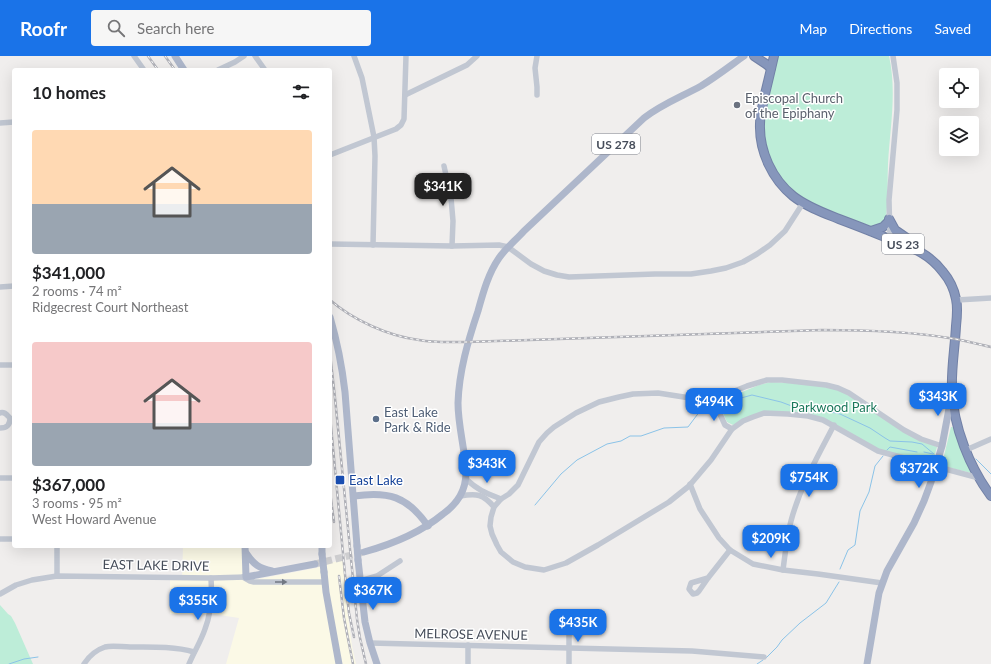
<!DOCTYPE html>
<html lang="en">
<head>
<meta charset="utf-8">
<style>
  :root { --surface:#fff; --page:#f6f6f6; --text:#202124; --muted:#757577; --accent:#1a73e8 }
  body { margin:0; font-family:Lato,sans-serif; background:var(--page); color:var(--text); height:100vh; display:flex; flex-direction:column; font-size:15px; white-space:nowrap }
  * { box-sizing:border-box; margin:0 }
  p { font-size:13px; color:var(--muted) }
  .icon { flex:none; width:22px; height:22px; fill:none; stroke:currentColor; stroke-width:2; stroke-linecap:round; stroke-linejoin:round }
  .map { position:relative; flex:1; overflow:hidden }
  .details { position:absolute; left:12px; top:12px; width:320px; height:480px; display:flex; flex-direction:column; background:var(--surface); border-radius:4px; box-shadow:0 4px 16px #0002 }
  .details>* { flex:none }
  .controls { position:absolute; left:939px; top:12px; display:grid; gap:8px }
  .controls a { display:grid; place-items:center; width:40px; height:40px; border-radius:4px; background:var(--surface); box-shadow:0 4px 16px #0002; font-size:20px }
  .price { position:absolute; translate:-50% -34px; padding:0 9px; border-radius:8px; background:var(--accent); color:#fff; font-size:13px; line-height:26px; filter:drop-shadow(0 1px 2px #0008) }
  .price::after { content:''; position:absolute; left:50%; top:24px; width:12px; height:9px; margin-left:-6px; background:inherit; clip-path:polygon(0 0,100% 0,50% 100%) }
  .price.active { background:#222; color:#fff }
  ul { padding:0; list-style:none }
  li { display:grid; align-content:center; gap:8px; height:212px; padding:0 20px }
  li span { display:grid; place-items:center; height:124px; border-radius:4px; color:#555 }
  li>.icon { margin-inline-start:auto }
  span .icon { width:72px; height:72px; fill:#fffc; stroke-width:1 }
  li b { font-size:17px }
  h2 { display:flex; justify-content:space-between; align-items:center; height:48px; padding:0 20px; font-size:17px }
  header { display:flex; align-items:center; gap:24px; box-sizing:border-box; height:56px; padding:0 20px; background:var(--accent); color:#fff }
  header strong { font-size:19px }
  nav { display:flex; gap:22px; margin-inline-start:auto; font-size:14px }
  .search { width:280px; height:36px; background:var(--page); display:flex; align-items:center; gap:10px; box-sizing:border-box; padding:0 14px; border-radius:4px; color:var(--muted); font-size:15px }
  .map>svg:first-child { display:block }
  .commercial { fill:#fbf9e6 }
  .green { fill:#bdedd8 }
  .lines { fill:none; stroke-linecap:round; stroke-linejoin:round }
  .stream { stroke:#8bc3e8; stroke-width:1 }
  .major-tunnel { stroke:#ceced0; stroke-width:7; stroke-dasharray:7 3.5; stroke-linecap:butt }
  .highway-casing { stroke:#7281a6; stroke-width:10 }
  .minor { stroke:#c1c7d2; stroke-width:5.5 }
  .major { stroke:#aeb7cb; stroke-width:7 }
  .highway { stroke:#8696bb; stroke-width:8 }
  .rail-casing { stroke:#b0b1b8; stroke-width:2.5 }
  .rail { stroke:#fff; stroke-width:1; stroke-dasharray:3; stroke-linecap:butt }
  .major-bridge { stroke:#aeb7cb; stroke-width:7 }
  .oneway { fill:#717884 }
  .worship-dot { fill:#6b7280; stroke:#fff; stroke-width:1.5 }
  .service-dot { fill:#5c6f8a; stroke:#fff; stroke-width:1.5 }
  .transit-dot { fill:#1a4fb4; stroke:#fff; stroke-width:1.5 }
  .labels { text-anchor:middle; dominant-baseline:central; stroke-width:3; stroke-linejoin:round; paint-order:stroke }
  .shield { fill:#fff; stroke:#7e828c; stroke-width:1 }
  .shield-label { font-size:12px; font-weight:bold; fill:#464d5a }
  .worship-label { font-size:13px; fill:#5b616d; stroke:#fff; text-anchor:start }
  .park-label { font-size:13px; fill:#1a785b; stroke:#fff }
  .service-label { font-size:13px; fill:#4e5e75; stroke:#fff; text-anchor:start }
  .transit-label { font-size:13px; fill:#164399; stroke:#fff; text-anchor:start }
  .street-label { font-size:13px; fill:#464d5a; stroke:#fff }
</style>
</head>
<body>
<header>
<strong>Roofr</strong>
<div class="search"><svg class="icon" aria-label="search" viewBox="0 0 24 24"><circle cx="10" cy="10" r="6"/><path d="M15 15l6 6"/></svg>Search here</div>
<nav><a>Map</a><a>Directions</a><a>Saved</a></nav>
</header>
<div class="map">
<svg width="991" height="608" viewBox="0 0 991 608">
  <rect width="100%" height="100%" fill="#f0eeed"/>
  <polygon class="commercial" points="183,490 246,490 247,525 316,512 343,503 345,536 352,590 356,608 226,608 239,562 213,558 170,558 170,524 182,524"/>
  <g class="green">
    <path d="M778,0H889C897,36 890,72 888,108C887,128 889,147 885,167L873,171C859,166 844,160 830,155C821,152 812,149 804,144C778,128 761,97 764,66C766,44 773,22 778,0Z"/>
    <polygon points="771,326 791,327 820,330 843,335 903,376 937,391 932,408 878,395 834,369 806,360 782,357 744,363 733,369 727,366 718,346 759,329"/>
    <polygon points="951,371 952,371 954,372 962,396 971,417 943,410 942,408"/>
    <polygon points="0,549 8,558 11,560 15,567 33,608 0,608"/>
  </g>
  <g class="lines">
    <g class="stream">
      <polyline points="721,351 727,349 741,342 752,339 781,346 797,352 819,353 840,358 870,372 885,382 890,385 912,386 922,388 934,398"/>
      <polyline points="887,394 890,391 917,396"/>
      <polyline points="924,396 933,398"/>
      <polyline points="976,403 991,418"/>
      <polyline points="535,449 561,418 577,404 607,388 621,385 630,380 641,380 664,372 688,371 700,355 714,353"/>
      <polyline points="840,513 848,494 855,489 860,455 869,436 875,410 883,400"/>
      <polyline points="766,602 777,591 782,584 800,567 826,547 834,534 839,526"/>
      <polyline points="9,608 24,603 38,601"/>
      <polyline points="757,608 763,604"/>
    </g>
    <polyline class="major-tunnel" points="315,508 364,496"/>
    <g class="highway-casing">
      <g id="highway">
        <polyline points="754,0 766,8 771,12"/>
        <path d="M774,0C771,13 768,26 765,38C763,48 760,58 760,68C759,95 772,123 793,140C807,151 824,157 839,163C855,169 871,175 887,182C910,191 928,196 943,216C949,223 954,233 956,243C958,252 957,261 956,270C955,291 951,313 952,334C953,370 970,412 991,440"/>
        <polyline points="889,163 895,174 914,187 915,192"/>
        <polyline points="871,175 883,171 889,165"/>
      </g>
    </g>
    <g class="minor">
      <polyline points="134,0 144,14"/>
      <polyline points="255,0 265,14"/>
      <polyline points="354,0 362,22 374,81 375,100 373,189"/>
      <polyline points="537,0 535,12 537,31 537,39"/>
      <polyline points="218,14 235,6 244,0"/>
      <polyline points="405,39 467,9 477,0"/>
      <polyline points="0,67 14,66"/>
      <polyline points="330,99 396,73 401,69 404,63 406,0"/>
      <polyline points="444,110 451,142 453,165 452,190"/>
      <polyline points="890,183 889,144 897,54 897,27 893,0"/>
      <polyline points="330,188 452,190 499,189 508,191 531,208 544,215 557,219 569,221 655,218 691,218 711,215 726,212 743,206 757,198 770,189 785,175 803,147"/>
      <polyline points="0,231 14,230"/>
      <polyline points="957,244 991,242"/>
      <polyline points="0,309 14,309"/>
      <polyline points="713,343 725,369 732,373"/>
      <path d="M0,357C4,355 7,359 10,362C10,369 7,372 0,372"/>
      <polyline points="942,390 921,383 904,374 849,337 838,332 826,329 782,324 767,324 747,330 732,336 725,340 713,343 703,344 658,337 633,338 619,341 599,346 576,357 554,371 547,377 539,386 518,429 509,438 501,443 494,451 491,461 490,470 492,478 497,489 501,496 513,506 525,511 544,514 566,507 598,489 669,446 689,430 711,404 732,373 743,365 753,361 764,357 788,358 808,360 823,364 878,395 979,422"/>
      <polyline points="966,394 991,383"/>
      <polyline points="0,422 14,422"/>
      <path d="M466,423C479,435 486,437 501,443"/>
      <polyline points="690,428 700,453 719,482 730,494 753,508 783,514 818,518 882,527"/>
      <path d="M460,440C477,437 483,438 494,451"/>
      <polyline points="0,483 14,483"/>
      <path d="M783,514C785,498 787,481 791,465C800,431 818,400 834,369"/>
      <polyline points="57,520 57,490"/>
      <polyline points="243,521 250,525 254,526 325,526"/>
      <polyline points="708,522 691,527 689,533 693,538 697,537 699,535 708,522 730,494"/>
      <polyline points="360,525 377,520 400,505"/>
      <polyline points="0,538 16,529 32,524 57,520 211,522 246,521"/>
      <polyline points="370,587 692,595 764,601"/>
      <path d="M84,608C89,600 96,594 105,591C112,589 122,591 130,591C150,591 174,590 194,596"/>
      <path d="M189,608C194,596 201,585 205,573C211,558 212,539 211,522"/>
      <polyline points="468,608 468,589"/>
      <polyline points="569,608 569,567"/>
    </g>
    <g class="major">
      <polyline points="175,0 184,14"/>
      <path d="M330,261C337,285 342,310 345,336L357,490"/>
      <path d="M354,440C388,435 407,440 428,470"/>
      <polyline points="245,490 246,521 315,508"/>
      <polyline points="322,490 322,498"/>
      <path d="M364,496C393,488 420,477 443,458C450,453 456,447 460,440C464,433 466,425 466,416C465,393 458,370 458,347C459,315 468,285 478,255C483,237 488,218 499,202C506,192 516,184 524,175L644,62C662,48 681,41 701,30C716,21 730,10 744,0"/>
      <path d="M246,497C254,509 259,512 272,515"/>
      <polyline points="358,504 365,566 370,587 377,608"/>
      <polyline points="324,516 326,536 339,608"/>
      <polyline points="867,608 879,537 887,515 914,467 924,445 931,426 942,390 951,342"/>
    </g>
    <use href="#highway" class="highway"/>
    <g class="rail-casing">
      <g id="rail">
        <polyline points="148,0 158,14"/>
        <polyline points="165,0 175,14"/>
        <path d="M330,244C353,264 388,280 419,284C435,287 452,286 468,286L822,274C865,274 907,275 949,282C963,284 977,288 991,291"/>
        <polyline points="330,298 335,342 357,563 360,582 366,608"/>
        <polyline points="330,360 346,529 349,557 354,581"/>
        <polyline points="330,436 334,466"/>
        <polyline points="339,520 344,562 353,608"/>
      </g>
    </g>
    <use href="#rail" class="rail"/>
    <g class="major-bridge">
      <polyline points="357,490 358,504"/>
      <polyline points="322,498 324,516"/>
    </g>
  </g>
  <defs><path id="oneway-solid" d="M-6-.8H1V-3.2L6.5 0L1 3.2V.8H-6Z"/></defs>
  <use class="oneway" href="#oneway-solid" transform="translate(281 526)"/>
  <circle class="worship-dot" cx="737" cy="49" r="4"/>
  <circle class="service-dot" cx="376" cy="363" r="4"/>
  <rect class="transit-dot" x="335" y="419" width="10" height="10" rx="2"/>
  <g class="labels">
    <g class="shield">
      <rect x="592" y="78" width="48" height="20" rx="3"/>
      <rect x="882" y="178" width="42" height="20" rx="3"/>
    </g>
    <g class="shield-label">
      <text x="616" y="88">US 278</text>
      <text x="903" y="188">US 23</text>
    </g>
    <g class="worship-label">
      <text x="745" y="42">Episcopal Church<tspan x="745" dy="15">of the Epiphany</tspan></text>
    </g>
    <g class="park-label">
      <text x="834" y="351">Parkwood Park</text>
    </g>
    <g class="service-label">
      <text x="384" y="356">East Lake<tspan x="384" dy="15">Park &amp; Ride</tspan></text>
    </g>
    <g class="transit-label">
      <text x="349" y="424">East Lake</text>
    </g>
    <g class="street-label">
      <text transform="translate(156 509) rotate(1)">EAST LAKE DRIVE</text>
      <text transform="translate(471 578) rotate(1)">MELROSE AVENUE</text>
    </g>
  </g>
</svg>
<div class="controls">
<a><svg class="icon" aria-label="locate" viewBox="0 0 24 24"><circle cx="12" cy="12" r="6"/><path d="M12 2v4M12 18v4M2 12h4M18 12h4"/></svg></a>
<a><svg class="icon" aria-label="layers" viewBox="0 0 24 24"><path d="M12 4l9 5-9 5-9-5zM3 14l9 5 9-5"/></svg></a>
</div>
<b class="price active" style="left:443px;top:151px">$341K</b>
<b class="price" style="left:938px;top:361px">$343K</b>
<b class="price" style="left:714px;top:366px">$494K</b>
<b class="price" style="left:487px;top:428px">$343K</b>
<b class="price" style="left:919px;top:433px">$372K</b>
<b class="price" style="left:809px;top:442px">$754K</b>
<b class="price" style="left:771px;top:503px">$209K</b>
<b class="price" style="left:373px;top:555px">$367K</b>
<b class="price" style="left:198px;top:565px">$355K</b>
<b class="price" style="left:578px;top:587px">$435K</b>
<section class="details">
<h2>10 homes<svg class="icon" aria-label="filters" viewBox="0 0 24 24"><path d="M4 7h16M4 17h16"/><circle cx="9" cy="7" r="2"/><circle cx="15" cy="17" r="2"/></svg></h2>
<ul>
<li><span style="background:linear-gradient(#ffd9b3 60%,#9aa5b1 0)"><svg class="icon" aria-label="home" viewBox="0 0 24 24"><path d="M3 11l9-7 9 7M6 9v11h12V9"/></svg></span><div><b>$341,000</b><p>2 rooms · 74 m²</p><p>Ridgecrest Court Northeast</p></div></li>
<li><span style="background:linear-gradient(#f6c9c9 65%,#9aa5b1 0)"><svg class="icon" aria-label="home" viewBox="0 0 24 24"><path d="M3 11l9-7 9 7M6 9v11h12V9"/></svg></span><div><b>$367,000</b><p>3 rooms · 95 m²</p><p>West Howard Avenue</p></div></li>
</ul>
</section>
</div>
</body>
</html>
